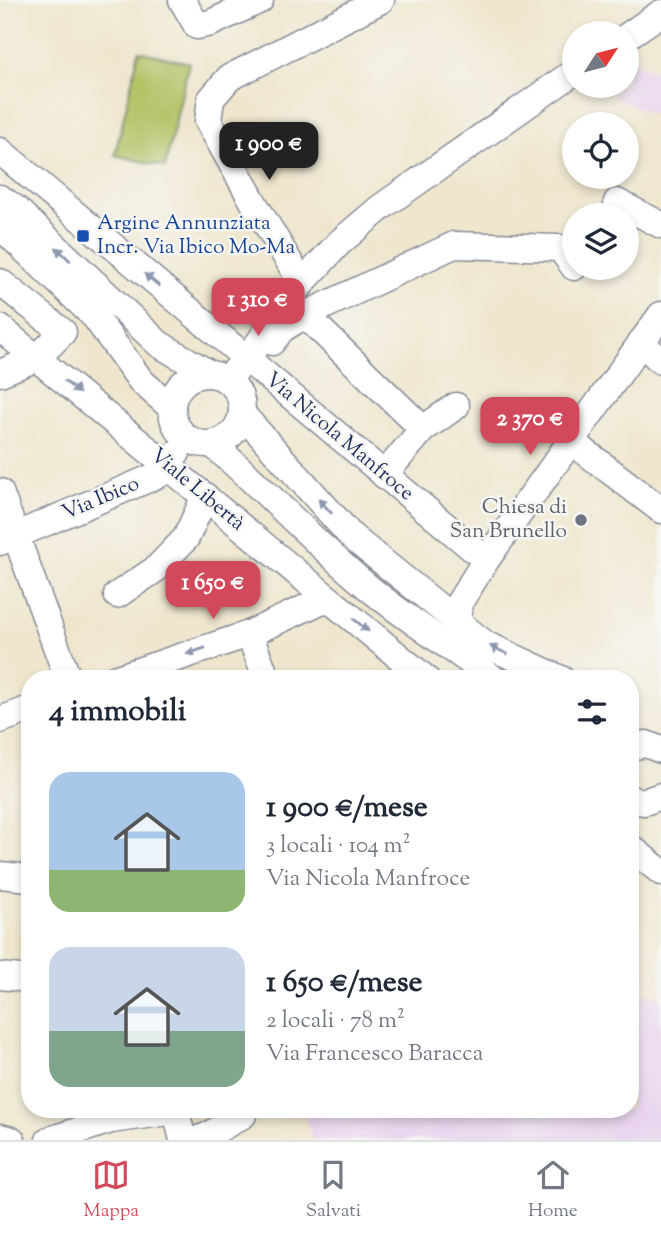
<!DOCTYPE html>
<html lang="it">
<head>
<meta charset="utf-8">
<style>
  :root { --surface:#fff; --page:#f2f2f3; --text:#1f2937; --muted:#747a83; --line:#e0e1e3; --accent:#d1495b }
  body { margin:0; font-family:"Sorts Mill Goudy",serif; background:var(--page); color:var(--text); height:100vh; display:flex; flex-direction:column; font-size:26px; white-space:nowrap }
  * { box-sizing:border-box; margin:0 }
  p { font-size:23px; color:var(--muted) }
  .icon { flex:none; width:38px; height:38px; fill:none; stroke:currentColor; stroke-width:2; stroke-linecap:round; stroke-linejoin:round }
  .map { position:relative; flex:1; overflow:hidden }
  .details { position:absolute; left:21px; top:670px; width:618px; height:448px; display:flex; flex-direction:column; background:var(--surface); border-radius:28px; box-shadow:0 4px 10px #0003 }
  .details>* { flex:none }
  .needle { width:46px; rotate:54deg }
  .buttons { position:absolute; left:562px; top:21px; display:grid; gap:14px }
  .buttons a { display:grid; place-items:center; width:77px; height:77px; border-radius:50%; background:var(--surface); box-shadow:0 4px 10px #0003; font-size:35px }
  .price { position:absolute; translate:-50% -60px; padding:0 16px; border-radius:14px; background:var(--accent); color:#fff; font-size:23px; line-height:46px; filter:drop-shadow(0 2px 4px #0008) }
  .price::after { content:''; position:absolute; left:50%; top:42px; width:21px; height:16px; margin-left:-10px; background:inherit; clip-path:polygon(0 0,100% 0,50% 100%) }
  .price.active { background:#222; color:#fff }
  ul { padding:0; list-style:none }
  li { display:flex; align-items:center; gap:21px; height:175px; padding:0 28px }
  li span { display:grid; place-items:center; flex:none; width:196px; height:140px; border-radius:21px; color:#555 }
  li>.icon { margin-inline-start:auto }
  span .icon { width:84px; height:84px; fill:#fffc; stroke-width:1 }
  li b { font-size:30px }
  h2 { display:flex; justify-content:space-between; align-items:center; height:84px; padding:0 28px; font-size:30px }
  .dock { display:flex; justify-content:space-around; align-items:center; height:98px; border-top:2px solid var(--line); background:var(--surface); font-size:19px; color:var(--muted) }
  .dock a { display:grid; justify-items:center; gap:4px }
  .dock .active { color:var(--accent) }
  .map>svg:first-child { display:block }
  .built { fill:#e8d2ee }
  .green { fill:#b2c366; stroke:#667962; stroke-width:2 }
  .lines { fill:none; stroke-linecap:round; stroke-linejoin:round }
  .minor-casing { stroke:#858a96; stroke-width:29 }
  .minor { stroke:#fff; stroke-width:26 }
  .oneway { fill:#8d97ae }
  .transit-dot { fill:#1a4fb4; stroke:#f6f6f2; stroke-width:2.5 }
  .worship-dot { fill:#6b7280; stroke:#f6f6f2; stroke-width:2.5 }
  .labels { text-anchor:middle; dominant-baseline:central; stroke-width:5; stroke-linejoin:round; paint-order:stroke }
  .transit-label { font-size:21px; fill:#164399; stroke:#f6f6f2; text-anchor:start }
  .street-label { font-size:21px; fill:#1b2f5e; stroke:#f6f6f2 }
  .worship-label { font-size:21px; fill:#5b616d; stroke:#f6f6f2; text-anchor:end }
</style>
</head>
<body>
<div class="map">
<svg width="661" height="1140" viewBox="0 0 661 1140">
  <rect width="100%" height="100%" fill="#f6f6f2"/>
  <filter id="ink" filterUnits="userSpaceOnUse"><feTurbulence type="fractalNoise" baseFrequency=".0143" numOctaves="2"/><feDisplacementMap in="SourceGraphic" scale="14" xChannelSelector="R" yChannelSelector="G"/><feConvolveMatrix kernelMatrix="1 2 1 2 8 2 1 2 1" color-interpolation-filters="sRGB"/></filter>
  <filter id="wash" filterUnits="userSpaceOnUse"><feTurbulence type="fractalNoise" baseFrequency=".00686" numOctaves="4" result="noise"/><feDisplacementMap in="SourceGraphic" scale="28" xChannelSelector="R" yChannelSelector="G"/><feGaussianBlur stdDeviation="1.57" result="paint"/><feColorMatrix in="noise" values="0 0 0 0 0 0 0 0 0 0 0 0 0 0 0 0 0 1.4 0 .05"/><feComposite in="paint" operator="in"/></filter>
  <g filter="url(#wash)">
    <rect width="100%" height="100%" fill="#efe6cd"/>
    <g class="built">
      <polygon points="628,60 661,74 661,117 613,98 617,86 626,86"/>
      <polygon points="630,990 661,997 661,1140 313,1140 303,1110 630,1110"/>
    </g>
    <polygon class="green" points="139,51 189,63 165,167 115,155"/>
  </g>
  <g filter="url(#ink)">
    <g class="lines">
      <g class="minor-casing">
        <g id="minor">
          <polyline points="182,0 197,26 211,23 260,0"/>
          <polyline points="626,37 661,13"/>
          <polyline points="0,151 486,560"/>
          <polyline points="0,198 16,209 159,344 210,374"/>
          <polyline points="617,202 661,225"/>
          <polyline points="0,226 95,317 141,381 172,408"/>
          <polyline points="0,282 63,332 37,358 0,373"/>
          <polyline points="302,283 255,205 208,121 211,99 229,78 381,0"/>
          <polyline points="305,315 423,429"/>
          <polyline points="0,328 426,679"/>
          <polyline points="272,342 282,329 305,315 454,245 560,248 574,267"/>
          <polyline points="641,342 661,361"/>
          <circle cx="207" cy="409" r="35"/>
          <polyline points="226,380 247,359 302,283 339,243 380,208 574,72"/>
          <polyline points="242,414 352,537 485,644 561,679"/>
          <polyline points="571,441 661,510"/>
          <path d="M212,444C266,490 314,543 369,588C409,621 453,648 494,679"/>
          <polyline points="384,475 423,429 456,406"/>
          <polyline points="0,492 68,679"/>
          <polyline points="0,542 160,474 177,453"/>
          <polyline points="117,595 156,569 186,538 205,496"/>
          <polyline points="457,623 459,603 486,560 661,315"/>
          <polyline points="249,634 267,679"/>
          <polyline points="114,679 249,634 327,598"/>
          <polyline points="0,720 30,709"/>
          <polyline points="630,747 646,744 661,750"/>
          <polyline points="630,799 644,802 661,796"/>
          <polyline points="630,847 661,872"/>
          <polyline points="0,875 30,878"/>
          <polyline points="0,976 30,979"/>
          <polyline points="111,1120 176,1111 183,1140"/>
          <polyline points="0,1137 12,1140"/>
          <polyline points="49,1140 111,1120 116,1110"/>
          <polyline points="196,1140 207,1136 243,1115"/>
        </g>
      </g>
      <use href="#minor" class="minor"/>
    </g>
    <defs><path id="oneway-solid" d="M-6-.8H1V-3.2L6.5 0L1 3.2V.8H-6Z" transform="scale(1.75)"/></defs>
    <g class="oneway">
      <use href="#oneway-solid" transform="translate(63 254) rotate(-137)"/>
      <use href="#oneway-solid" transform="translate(152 280) rotate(-140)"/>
      <use href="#oneway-solid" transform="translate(72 387) rotate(39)"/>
      <use href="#oneway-solid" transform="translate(325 506) rotate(-132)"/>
      <use href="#oneway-solid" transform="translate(361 625) rotate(39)"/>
      <use href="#oneway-solid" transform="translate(499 650) rotate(-155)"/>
      <use href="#oneway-solid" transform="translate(196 651) rotate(161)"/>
    </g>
  </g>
  <rect class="transit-dot" x="76" y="229" width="14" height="14" rx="3.5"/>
  <circle class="worship-dot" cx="581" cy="520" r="7"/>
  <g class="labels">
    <g class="transit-label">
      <text x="97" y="224">Argine Annunziata<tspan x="97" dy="24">Incr. Via Ibico Mo-Ma</tspan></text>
    </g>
    <g class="street-label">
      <text transform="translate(339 437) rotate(40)">Via Nicola Manfroce</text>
      <text transform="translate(197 490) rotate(40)">Viale Libertà</text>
      <text transform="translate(101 499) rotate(-23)">Via Ibico</text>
    </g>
    <g class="worship-label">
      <text x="567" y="508">Chiesa di<tspan x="567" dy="24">San Brunello</tspan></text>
    </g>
  </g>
</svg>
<div class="buttons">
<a><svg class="needle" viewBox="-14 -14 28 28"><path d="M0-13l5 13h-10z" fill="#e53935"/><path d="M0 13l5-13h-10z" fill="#747a83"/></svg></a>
<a><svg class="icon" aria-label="locate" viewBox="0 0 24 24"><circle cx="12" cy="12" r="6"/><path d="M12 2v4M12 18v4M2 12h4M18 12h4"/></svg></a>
<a><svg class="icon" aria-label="layers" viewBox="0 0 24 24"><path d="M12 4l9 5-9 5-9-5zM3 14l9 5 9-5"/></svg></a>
</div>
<b class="price active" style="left:269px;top:182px">1 900 €</b>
<b class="price" style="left:258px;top:338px">1 310 €</b>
<b class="price" style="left:530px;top:457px">2 370 €</b>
<b class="price" style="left:213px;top:621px">1 650 €</b>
<section class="details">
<h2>4 immobili<svg class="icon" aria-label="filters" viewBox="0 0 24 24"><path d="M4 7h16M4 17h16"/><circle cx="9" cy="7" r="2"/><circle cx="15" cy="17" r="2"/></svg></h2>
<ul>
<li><span style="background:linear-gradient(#a9c7e8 70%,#8fb573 0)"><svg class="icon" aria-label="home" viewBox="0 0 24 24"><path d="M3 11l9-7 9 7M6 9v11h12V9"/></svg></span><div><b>1 900 €/mese</b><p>3 locali · 104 m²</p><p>Via Nicola Manfroce</p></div></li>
<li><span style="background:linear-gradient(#c9d6e8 60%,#7fa58c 0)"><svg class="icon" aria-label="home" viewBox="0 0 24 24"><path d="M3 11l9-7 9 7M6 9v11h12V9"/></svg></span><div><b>1 650 €/mese</b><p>2 locali · 78 m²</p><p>Via Francesco Baracca</p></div></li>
</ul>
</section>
</div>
<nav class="dock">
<a class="active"><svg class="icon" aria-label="map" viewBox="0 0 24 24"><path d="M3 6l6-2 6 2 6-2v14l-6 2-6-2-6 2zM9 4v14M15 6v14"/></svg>Mappa</a>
<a><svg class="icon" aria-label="saved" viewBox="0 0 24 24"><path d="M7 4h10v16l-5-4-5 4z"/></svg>Salvati</a>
<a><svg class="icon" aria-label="home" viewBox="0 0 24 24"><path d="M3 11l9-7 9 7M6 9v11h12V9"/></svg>Home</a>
</nav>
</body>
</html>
